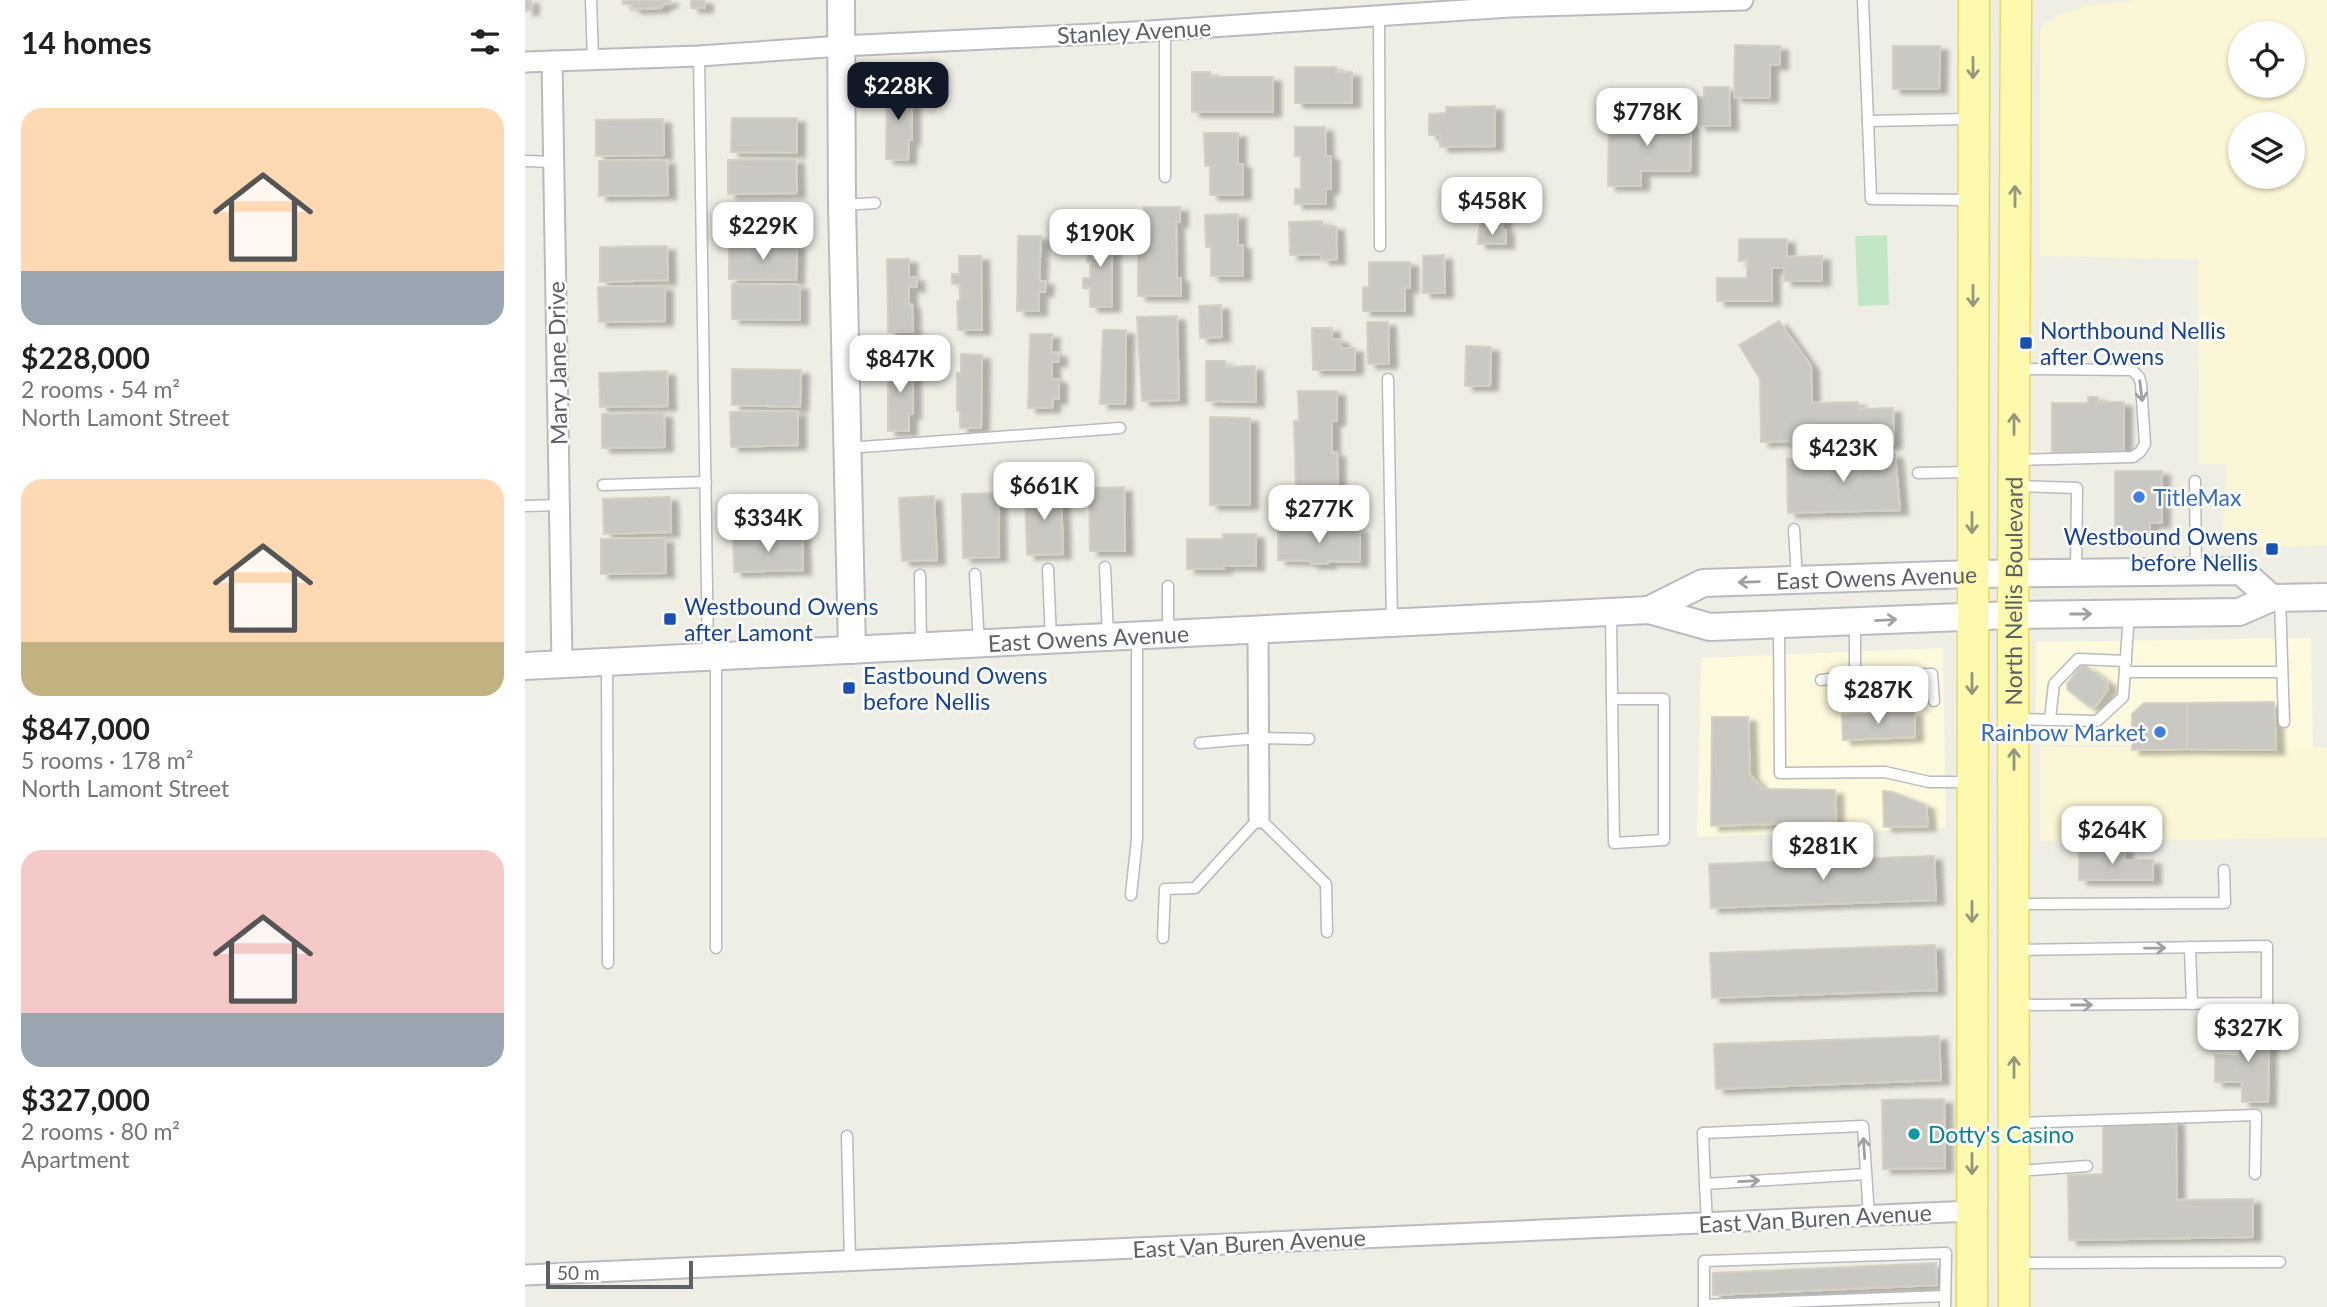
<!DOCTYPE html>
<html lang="en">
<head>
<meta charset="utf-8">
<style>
  :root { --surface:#fff; --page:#f6f6f6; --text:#202124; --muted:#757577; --accent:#111827 }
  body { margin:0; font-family:Lato,sans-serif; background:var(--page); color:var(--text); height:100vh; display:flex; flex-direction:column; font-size:26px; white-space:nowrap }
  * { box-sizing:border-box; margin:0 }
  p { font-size:23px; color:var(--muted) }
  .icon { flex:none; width:38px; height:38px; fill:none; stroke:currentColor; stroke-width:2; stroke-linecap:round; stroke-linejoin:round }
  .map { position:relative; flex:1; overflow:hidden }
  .drawer { display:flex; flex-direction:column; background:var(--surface); width:525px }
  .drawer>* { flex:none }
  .buttons { position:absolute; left:1703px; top:21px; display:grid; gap:14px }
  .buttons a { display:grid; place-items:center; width:77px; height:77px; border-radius:50%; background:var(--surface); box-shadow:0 2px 5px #0004; font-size:35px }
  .scale { position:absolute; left:21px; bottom:18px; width:147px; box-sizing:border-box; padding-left:7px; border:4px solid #5d6065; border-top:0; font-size:19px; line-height:24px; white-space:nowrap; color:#5d6065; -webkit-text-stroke:5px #fff; paint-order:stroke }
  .price { position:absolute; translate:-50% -60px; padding:0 16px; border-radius:14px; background:#fff; color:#222; font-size:23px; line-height:46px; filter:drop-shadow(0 2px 4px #0008) }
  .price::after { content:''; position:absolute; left:50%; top:42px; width:21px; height:16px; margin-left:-10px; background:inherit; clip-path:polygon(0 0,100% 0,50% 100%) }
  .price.on { background:var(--accent); color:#fff }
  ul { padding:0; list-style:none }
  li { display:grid; align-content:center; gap:14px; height:371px; padding:0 21px }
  li span { display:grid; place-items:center; height:217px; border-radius:21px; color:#555 }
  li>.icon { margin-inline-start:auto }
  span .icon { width:126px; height:126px; fill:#fffc; stroke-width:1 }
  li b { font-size:30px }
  h2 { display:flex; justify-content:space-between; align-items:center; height:84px; padding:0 21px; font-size:30px }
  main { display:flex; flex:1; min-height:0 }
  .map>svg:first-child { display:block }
  .commercial { fill:#fdf9dd }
  .green { fill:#c3e6c7 }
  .sand { fill:#faf6d6; fill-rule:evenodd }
  .building { fill:#cac8c2; stroke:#d4d1c4; stroke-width:2; filter:url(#shadow) }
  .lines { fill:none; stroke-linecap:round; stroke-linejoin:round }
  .lane-casing { stroke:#b8babf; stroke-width:13 }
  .street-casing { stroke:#b8babf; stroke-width:23 }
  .secondary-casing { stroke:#b9bbc1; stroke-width:30 }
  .primary-casing { stroke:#eed760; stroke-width:33 }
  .lane { stroke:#fff; stroke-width:10 }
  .street { stroke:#fff; stroke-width:19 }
  .secondary { stroke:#fff; stroke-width:26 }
  .primary { stroke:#fdfaad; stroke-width:30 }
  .oneway { stroke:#95967e }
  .oneway2 { stroke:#9ea0a3 }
  .transit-dot { fill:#1a4fb4; stroke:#fff; stroke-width:2.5 }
  .shop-dot { fill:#3f7fe0; stroke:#fff; stroke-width:2.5 }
  .culture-dot { fill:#0f9aa8; stroke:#fff; stroke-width:2.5 }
  .labels { text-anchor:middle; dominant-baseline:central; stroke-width:5; stroke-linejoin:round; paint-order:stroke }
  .street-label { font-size:23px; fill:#5d6065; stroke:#fff }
  .transit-label { font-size:23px; fill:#164399; stroke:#fff; text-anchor:start }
  .shop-label { font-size:23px; fill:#366cbe; stroke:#fff; text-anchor:start }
  .culture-label { font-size:23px; fill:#0d838f; stroke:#fff; text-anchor:start }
</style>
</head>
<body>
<main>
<section class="drawer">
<h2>14 homes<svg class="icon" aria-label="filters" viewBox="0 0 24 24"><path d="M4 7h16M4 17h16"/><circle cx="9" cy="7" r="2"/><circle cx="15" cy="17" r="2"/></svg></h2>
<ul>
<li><span style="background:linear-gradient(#ffd9b3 75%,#9aa5b1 0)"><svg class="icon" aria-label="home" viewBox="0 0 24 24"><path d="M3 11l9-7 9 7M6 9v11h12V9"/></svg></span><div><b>$228,000</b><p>2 rooms · 54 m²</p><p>North Lamont Street</p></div></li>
<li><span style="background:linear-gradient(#ffd9b3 75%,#c2b280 0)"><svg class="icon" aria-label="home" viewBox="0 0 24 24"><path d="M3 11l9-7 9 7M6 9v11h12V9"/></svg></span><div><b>$847,000</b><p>5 rooms · 178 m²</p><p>North Lamont Street</p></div></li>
<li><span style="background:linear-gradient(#f6c9c9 75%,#9aa5b1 0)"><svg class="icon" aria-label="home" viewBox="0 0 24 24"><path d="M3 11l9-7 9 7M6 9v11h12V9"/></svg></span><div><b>$327,000</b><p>2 rooms · 80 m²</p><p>Apartment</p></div></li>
</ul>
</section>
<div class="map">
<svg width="1802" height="1307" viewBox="0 0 1802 1307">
  <defs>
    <filter id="shadow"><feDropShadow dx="8" dy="4.5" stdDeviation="2" flood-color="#0004"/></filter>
  </defs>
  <rect width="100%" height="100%" fill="#efeee5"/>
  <g class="commercial">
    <polygon points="1786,638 1788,748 1510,744 1511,642"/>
    <polygon points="1418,648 1421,828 1172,837 1176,658"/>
  </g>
  <polygon class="green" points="1362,235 1364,305 1333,306 1330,236"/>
  <g class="sand">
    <path d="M1612,0H1802V545L1697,548L1701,465L1674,463L1673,259L1515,256V31C1530,5 1585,4 1612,0ZM1715,33H1768V86H1715ZM1715,124H1768V177H1715Z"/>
    <polygon points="1515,747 1802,747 1802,838 1515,841"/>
  </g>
  <g class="building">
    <polygon points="0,0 6,0 6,10 0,11"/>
    <polygon points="98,0 145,0 145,3 139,4 136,8 109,9 105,4 98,4"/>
    <rect x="166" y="0" width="14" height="8"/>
    <polygon points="1210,45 1255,46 1255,65 1245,65 1245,98 1209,97"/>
    <polygon points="1368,46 1415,46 1414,89 1368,89"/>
    <polygon points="770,67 811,67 811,73 827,72 827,103 770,103"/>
    <polygon points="667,72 685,72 685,77 748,77 748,112 667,112"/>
    <polygon points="362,85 384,85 383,104 387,104 387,140 384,140 383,160 361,159"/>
    <polygon points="1179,87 1204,87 1205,126 1173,126 1173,97 1179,97"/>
    <polygon points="970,106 970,146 915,147 915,135 904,135 904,114 921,113 921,107"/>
    <polygon points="1084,112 1109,112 1109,129 1139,130 1139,112 1166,112 1165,171 1116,171 1116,186 1083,186"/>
    <polygon points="207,118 272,118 272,153 206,152"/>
    <polygon points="138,119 139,155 71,156 71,120"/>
    <polygon points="770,127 800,127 801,156 806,156 806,189 801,189 801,204 770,204 770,189 776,189 776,156 770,156"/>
    <polygon points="679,133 713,133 713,164 718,164 718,195 685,195 685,166 680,166"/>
    <polygon points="271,159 272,193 203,194 203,160"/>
    <polygon points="142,160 143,195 74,196 74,161"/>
    <rect x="955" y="196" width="23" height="32"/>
    <polygon points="619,207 655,207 655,222 651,222 652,278 656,278 656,296 613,296 613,223 619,223"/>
    <polygon points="713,214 713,245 718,245 718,276 686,276 686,247 681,247 680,215"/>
    <polygon points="797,221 798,226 811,226 812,259 797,260 796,254 765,255 764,222"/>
    <polygon points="954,229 981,230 981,244 953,244"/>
    <polygon points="587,232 587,307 565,307 565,288 558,288 558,278 565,278 565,262 562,262 562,233"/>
    <polygon points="493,236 516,236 514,281 521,281 520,292 514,292 514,311 492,311"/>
    <polygon points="1214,239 1262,239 1262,257 1297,256 1297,281 1259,281 1259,268 1247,268 1247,301 1192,301 1192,278 1222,278 1222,260 1214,261"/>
    <polygon points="204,244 272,245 271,280 204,279"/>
    <polygon points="142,246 143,280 75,282 75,247"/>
    <polygon points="919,255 920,293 898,293 898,256"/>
    <polygon points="434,256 456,256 457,330 433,330 432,301 435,301 435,284 427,284 427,274 434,274"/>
    <polygon points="362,259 384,259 384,277 391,277 392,287 384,287 384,304 387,304 388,332 363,332"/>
    <polygon points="844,262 885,262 885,288 880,288 880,311 838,311 838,287 844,287"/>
    <polygon points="207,284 275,285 275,320 207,319"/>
    <polygon points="140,286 140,321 74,322 73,287"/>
    <polygon points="696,305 697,337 675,338 674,306"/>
    <polygon points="652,316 654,400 617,401 612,317"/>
    <polygon points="1254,321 1286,366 1287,403 1333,402 1333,409 1368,408 1369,444 1268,446 1264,441 1236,442 1235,379 1214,345"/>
    <polygon points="842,322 863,322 864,364 843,364"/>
    <polygon points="787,328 807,328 807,339 816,339 816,348 830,348 830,370 788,370"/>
    <polygon points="578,330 601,330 600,404 575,404"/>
    <polygon points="505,334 527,334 526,352 534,353 534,362 527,362 527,379 534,379 534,399 528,399 527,408 503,408"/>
    <polygon points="941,346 966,347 965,386 940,386"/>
    <polygon points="436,354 457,355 456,428 435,428 435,411 432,411 432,373 436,373"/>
    <polygon points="363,358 383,358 383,376 388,376 388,414 384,414 384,431 363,431"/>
    <polygon points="681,361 700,361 700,367 730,366 731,402 681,401"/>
    <polygon points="207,369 276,370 275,407 207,405"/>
    <polygon points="142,371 143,406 75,407 74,373"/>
    <polygon points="773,391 812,391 812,421 807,421 807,453 812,452 813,493 771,494 769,421 774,421"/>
    <polygon points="1563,397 1573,397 1573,402 1599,402 1599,453 1527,453 1527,403 1563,403"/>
    <polygon points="273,411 273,445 206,447 205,412"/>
    <polygon points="139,413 140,447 77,448 77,414"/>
    <polygon points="685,417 725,418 725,505 685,505"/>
    <polygon points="1370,454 1375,510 1263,513 1262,459"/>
    <polygon points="1590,471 1637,471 1637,523 1625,523 1625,539 1590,538"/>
    <polygon points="599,487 600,551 565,551 564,488"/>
    <polygon points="536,490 538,554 502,555 500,491"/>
    <polygon points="473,493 474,557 438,558 437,494"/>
    <polygon points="207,495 274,496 273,531 207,531"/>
    <polygon points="409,496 412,560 377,561 374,498"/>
    <polygon points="145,497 146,532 79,534 78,499"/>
    <polygon points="753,528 785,528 785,532 803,532 803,529 835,529 835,562 803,561 803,564 785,564 785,561 753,560"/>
    <polygon points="698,534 731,534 731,566 699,566 699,569 662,569 662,539 698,539"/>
    <polygon points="277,536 278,570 209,572 208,537"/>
    <polygon points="140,538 141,573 76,574 76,539"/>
    <polygon points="1561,666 1583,683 1583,689 1571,706 1565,707 1543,690 1542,684 1555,667"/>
    <polygon points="1749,702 1751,750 1662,749 1662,703"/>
    <polygon points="1619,703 1662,703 1662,749 1607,750 1607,714"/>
    <polygon points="1389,712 1390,737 1318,740 1317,715"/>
    <polygon points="1187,717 1223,717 1225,775 1238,789 1310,790 1311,822 1186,826"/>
    <polygon points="1358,791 1367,792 1401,805 1403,826 1359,827"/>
    <polygon points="1554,848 1600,848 1600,860 1628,860 1628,880 1554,880"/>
    <polygon points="1409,856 1411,900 1186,908 1184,864"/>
    <polygon points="1410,945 1412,990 1187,998 1185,953"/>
    <polygon points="1716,1025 1744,1025 1743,1102 1717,1102 1717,1082 1690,1082 1690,1055 1715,1056"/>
    <polygon points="1414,1036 1416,1080 1191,1089 1189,1044"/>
    <polygon points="1419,1099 1420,1168 1358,1169 1357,1100"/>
    <polygon points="1651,1120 1652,1200 1728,1199 1728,1237 1544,1240 1543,1175 1578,1174 1578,1121"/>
    <polygon points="1411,1263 1412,1285 1188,1295 1188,1273"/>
  </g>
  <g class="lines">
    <g class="lane-casing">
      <g id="lane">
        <polyline points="66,0 68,59"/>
        <polyline points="1338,0 1343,121"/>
        <polyline points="854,16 855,246"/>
        <polyline points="640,30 640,177"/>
        <polyline points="174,56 183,657"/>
        <polyline points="1444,119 1343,121 1346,199 1445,200"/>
        <polyline points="0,161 29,162"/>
        <polyline points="318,205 350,203"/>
        <polyline points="863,379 867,623"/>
        <polyline points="323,448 595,428"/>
        <polyline points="1492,460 1608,457 1615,452 1620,444 1616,384 1614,377 1607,370 1494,369"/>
        <polyline points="1393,473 1445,472"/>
        <polyline points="1670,481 1671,572"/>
        <polyline points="78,485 181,482"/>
        <polyline points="1493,486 1552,488 1551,572"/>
        <polyline points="0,506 35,505"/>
        <polyline points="1269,529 1272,579"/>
        <polyline points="580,567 583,637"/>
        <polyline points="523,569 526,640"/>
        <polyline points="450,574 454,643"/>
        <polyline points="395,575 396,646"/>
        <polyline points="643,586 643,634"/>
        <polyline points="1755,598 1759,722"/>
        <polyline points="1086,613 1087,699 1139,699 1139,840 1089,843 1087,699"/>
        <polyline points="1330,622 1330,676 1407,674 1409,701"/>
        <polyline points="1254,625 1255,773 1360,772 1404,782 1444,782"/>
        <polyline points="82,663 83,963"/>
        <polyline points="1600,672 1757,672"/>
        <polyline points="1296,680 1330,676"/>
        <polyline points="1492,719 1572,721 1598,697 1604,615"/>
        <polyline points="1525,719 1529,684 1553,659 1601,661"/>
        <polyline points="675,743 734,738 784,739"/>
        <polyline points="606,895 612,839 612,636"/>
        <polyline points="1492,904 1700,903 1699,870"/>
        <polyline points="638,938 640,889 670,888 734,818 801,884 802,932"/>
        <polyline points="1665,947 1667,1004"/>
        <polyline points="191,948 191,657"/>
        <polyline points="1493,1005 1742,1003 1742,946 1493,950"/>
        <polyline points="1493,1123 1731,1115 1730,1174"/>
        <polyline points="322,1136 325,1261"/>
        <polyline points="1493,1171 1562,1166"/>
        <polyline points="1341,1174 1180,1184 1178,1133 1338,1126 1344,1216"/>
        <polyline points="1180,1184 1182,1223"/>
        <polyline points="1493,1263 1755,1262"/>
        <polyline points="1179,1305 1420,1296"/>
        <polyline points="1179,1307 1179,1261 1421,1253 1420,1307"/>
      </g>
    </g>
    <g class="street-casing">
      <g id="street">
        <polyline points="27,61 37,664"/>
        <polyline points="0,62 174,56 316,46 610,32 985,7 1218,0"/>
        <polyline points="733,630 734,818"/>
        <polyline points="0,1275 1447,1211"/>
      </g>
    </g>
    <g class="secondary-casing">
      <g id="secondary">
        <polyline points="316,0 317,205 327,650"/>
        <path id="s1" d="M1124,610L1178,583L1447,574L1716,571L1746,598"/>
        <path id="s2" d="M0,666L1124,610L1185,627L1488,615L1714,612L1746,598L1802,597"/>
      </g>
    </g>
    <g class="primary-casing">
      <g id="primary">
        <polyline points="1447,1307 1449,0"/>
        <path id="s3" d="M1489,1307L1488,615L1491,0"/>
      </g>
    </g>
    <use href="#lane" class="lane"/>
    <use href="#street" class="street"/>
    <use href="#secondary" class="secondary"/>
    <use href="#primary" class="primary"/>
  </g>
  <defs><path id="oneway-shaft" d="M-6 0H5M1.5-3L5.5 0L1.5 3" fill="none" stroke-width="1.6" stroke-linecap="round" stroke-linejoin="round" transform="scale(1.75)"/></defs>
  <g class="oneway">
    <use href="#oneway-shaft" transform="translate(1448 68) rotate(90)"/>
    <use href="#oneway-shaft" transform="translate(1490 196) rotate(-90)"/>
    <use href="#oneway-shaft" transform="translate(1448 296) rotate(90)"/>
    <use href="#oneway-shaft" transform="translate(1489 424) rotate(-90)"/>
    <use href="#oneway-shaft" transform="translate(1447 523) rotate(90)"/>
    <use href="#oneway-shaft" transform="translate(1447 684) rotate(90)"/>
    <use href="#oneway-shaft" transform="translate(1489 759) rotate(-90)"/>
    <use href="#oneway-shaft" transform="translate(1447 912) rotate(90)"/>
    <use href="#oneway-shaft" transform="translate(1489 1067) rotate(-90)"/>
    <use href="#oneway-shaft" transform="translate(1447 1164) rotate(90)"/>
  </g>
  <g class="oneway2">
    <use href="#oneway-shaft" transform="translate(1616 391) rotate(83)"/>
    <use href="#oneway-shaft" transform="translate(1224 582) rotate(178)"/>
    <use href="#oneway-shaft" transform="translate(1556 614)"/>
    <use href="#oneway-shaft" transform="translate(1361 620) rotate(-3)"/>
    <use href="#oneway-shaft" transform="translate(1630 948) rotate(-1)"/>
    <use href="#oneway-shaft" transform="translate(1557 1005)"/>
    <use href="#oneway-shaft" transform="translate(1339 1148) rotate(-94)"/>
    <use href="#oneway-shaft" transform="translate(1224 1181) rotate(-3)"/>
  </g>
  <g class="transit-dot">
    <rect x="1494" y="336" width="14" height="14" rx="3.5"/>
    <rect x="1740" y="542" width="14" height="14" rx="3.5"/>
    <rect x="138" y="612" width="14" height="14" rx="3.5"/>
    <rect x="317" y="681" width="14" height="14" rx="3.5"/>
  </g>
  <g class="shop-dot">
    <circle cx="1614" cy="497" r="7"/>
    <circle cx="1635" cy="732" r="7"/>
  </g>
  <circle class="culture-dot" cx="1389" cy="1134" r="7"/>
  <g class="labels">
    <g class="street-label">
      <text transform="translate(609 31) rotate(-3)">Stanley Avenue</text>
      <text transform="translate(32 363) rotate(-91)">Mary Jane Drive</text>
      <text stroke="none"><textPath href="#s1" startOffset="234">East Owens Avenue</textPath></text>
      <text stroke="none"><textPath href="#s3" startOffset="716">North Nellis Boulevard</textPath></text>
      <text stroke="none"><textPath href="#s2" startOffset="564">East Owens Avenue</textPath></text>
      <text transform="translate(1290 1218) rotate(-3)">East Van Buren Avenue</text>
      <text transform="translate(724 1243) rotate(-3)">East Van Buren Avenue</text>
    </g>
    <g class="transit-label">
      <text x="1515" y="330">Northbound Nellis<tspan x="1515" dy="26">after Owens</tspan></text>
      <text x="1733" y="536" text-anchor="end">Westbound Owens<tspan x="1733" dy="26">before Nellis</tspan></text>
      <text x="159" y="606">Westbound Owens<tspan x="159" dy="26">after Lamont</tspan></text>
      <text x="338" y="675">Eastbound Owens<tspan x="338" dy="26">before Nellis</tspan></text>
    </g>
    <g class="shop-label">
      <text x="1628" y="497">TitleMax</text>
      <text x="1621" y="732" text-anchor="end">Rainbow Market</text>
    </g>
    <g class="culture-label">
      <text x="1403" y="1134">Dotty's Casino</text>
    </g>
  </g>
</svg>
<div class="buttons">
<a><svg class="icon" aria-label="locate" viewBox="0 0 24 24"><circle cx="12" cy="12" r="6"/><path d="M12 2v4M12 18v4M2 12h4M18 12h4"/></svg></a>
<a><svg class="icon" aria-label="layers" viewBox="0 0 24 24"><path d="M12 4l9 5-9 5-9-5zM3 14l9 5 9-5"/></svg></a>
</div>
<div class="scale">50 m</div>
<b class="price on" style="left:373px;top:122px">$228K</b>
<b class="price" style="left:1122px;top:148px">$778K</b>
<b class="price" style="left:967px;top:237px">$458K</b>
<b class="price" style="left:238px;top:262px">$229K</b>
<b class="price" style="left:575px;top:269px">$190K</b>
<b class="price" style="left:375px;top:395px">$847K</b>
<b class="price" style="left:1318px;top:484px">$423K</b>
<b class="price" style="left:519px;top:522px">$661K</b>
<b class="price" style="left:794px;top:545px">$277K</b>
<b class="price" style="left:243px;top:554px">$334K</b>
<b class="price" style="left:1353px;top:726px">$287K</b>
<b class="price" style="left:1587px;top:866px">$264K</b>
<b class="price" style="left:1298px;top:882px">$281K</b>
<b class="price" style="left:1723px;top:1064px">$327K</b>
</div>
</main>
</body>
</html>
